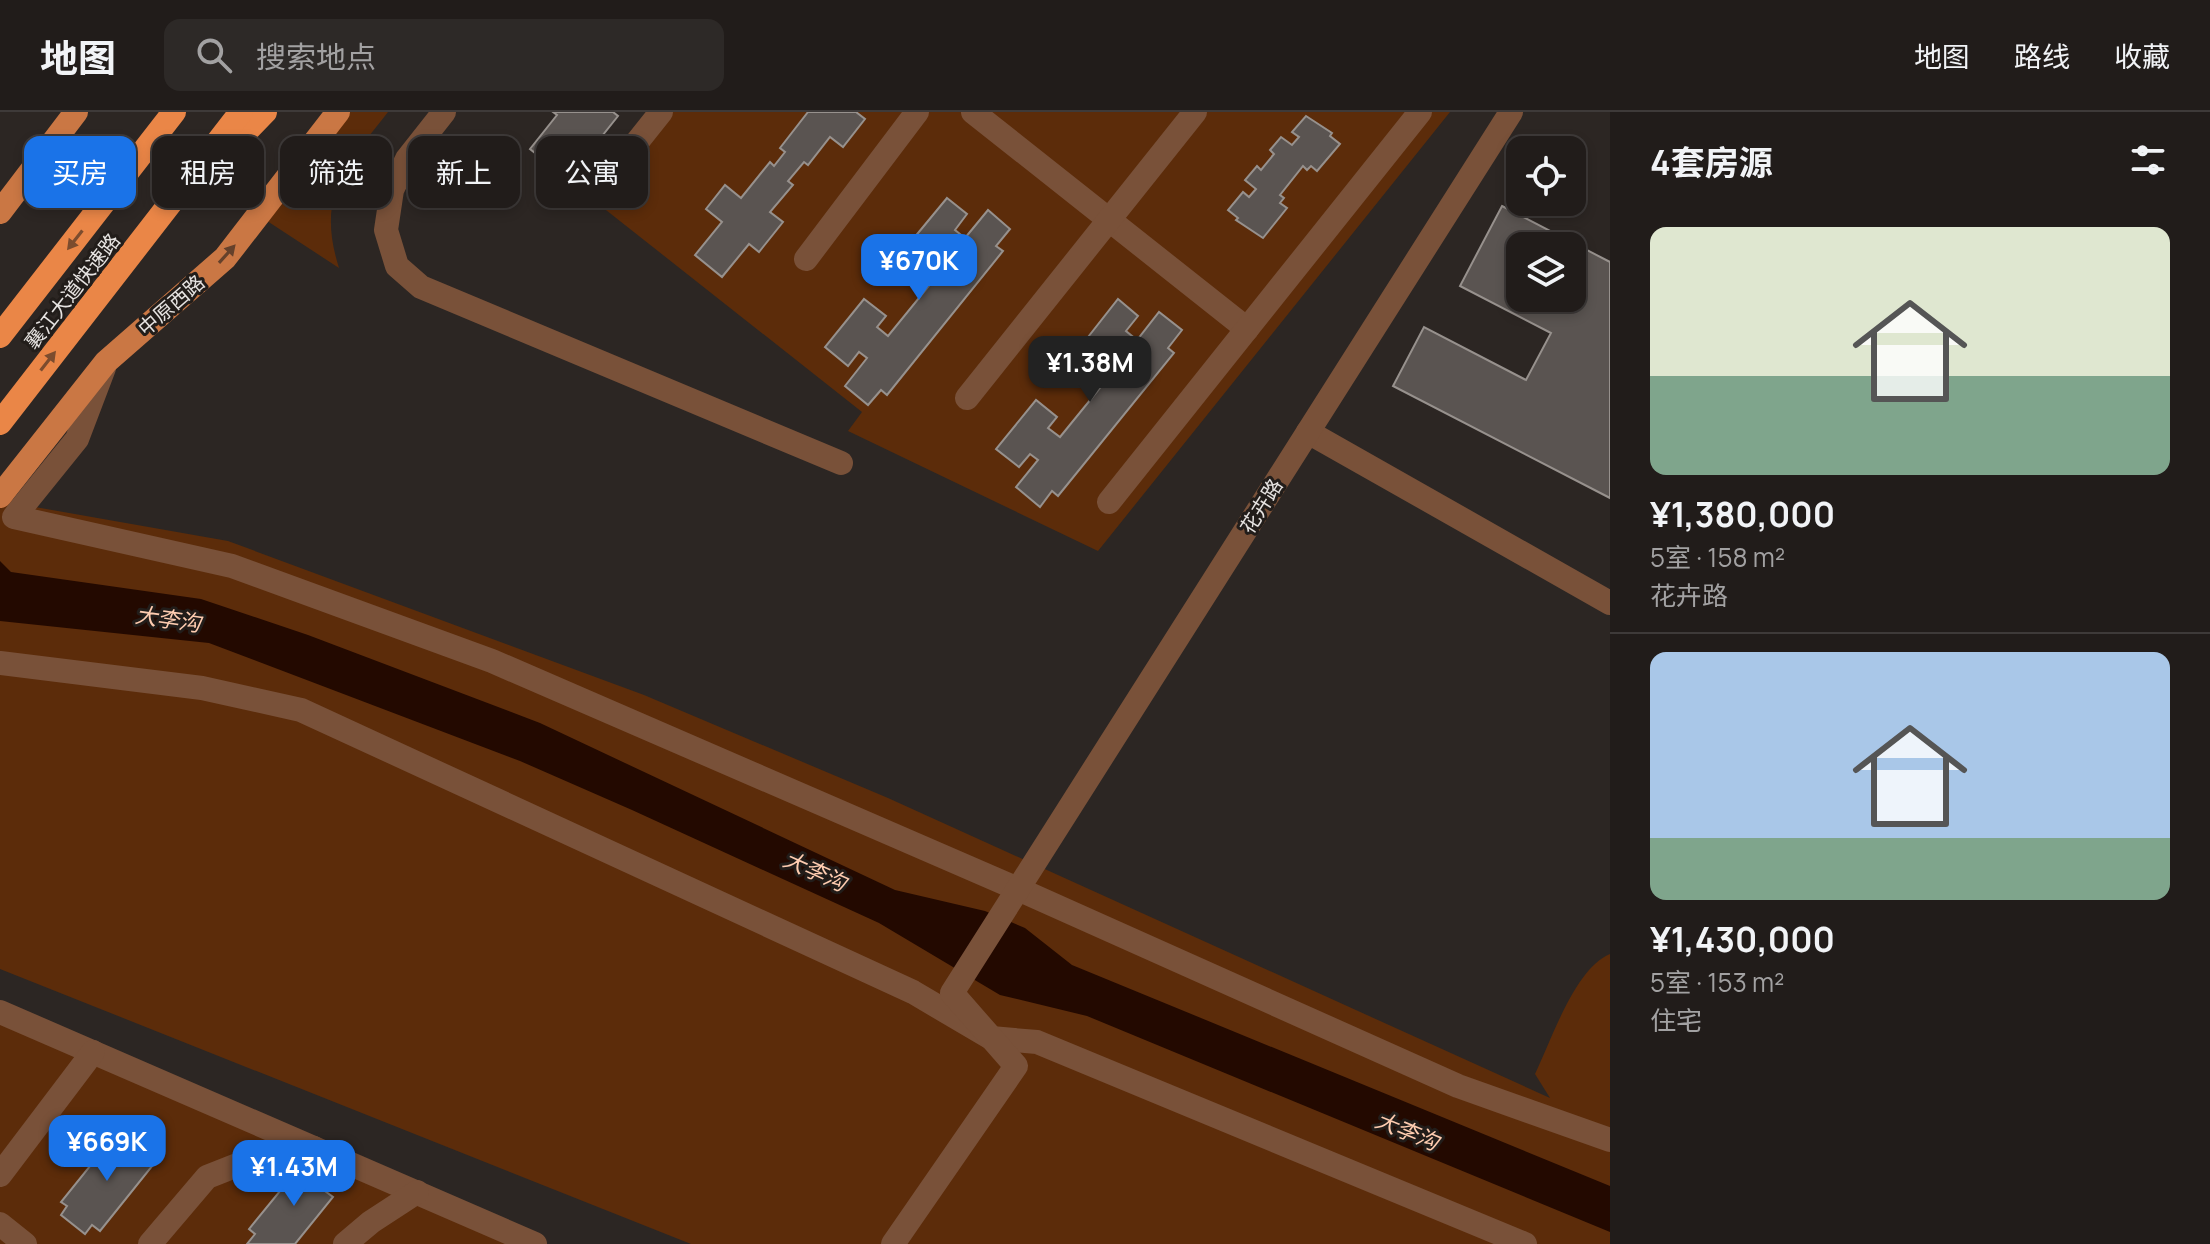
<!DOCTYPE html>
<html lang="zh">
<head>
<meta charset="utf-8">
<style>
  :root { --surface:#211c1a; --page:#2d2927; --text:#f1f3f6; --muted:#a2a1a2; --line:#3e3a39; --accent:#1a73e8 }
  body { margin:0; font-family:Manrope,"Noto Sans SC",sans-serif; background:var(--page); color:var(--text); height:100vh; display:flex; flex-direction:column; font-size:30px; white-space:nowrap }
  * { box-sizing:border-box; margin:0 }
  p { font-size:26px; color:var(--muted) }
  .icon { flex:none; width:44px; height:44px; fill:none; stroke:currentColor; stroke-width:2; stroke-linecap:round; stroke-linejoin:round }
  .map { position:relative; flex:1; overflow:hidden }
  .drawer { display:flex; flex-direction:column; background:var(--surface); width:600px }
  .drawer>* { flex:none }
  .guide { position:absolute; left:24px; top:24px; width:760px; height:72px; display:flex; gap:16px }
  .tools { position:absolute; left:1506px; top:24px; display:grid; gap:16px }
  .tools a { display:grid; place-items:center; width:80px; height:80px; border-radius:16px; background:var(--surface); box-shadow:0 4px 12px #0003,0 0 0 2px var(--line); font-size:40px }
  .price { position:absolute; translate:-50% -68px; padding:0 18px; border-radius:16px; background:var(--accent); color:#fff; font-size:26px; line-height:52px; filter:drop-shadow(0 2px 4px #0008) }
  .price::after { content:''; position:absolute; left:50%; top:48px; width:24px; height:18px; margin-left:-12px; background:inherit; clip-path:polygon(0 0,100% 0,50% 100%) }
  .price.on { background:#222; color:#fff }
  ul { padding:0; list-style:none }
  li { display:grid; align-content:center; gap:16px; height:424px; padding:0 40px }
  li+li { border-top:2px solid var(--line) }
  li span { display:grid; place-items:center; height:248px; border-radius:16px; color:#555 }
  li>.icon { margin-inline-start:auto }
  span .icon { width:144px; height:144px; fill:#fffc; stroke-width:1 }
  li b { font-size:34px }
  h2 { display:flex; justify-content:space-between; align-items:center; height:96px; padding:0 40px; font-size:34px }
  .tag { padding:0 28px; border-radius:16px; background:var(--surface); box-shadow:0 4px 12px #0003,0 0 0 2px var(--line); font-size:28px; line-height:72px }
  .tag.on { background:var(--accent); color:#fff }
  header { display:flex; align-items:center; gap:48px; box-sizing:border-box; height:112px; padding:0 40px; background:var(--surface); border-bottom:2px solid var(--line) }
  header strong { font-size:38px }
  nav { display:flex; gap:44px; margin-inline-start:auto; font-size:28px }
  .search { width:560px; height:72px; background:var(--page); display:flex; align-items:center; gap:20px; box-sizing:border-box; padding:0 28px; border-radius:16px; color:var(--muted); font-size:30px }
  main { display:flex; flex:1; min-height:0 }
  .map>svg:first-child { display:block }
  .green { fill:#5c2c0a }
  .water { fill:#230900 }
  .building { fill:#5a5451; stroke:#97918d; stroke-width:2; fill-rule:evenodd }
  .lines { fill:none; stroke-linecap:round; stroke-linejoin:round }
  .minor { stroke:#795139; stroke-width:24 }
  .major { stroke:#ca7744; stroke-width:24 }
  .highway { stroke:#ea8647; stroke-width:24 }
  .oneway { fill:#7c4c2e }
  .oneway2 { fill:#65412b }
  .labels { text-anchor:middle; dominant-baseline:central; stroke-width:6; stroke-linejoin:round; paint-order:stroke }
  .street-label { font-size:20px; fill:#e6e3e1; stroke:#221d1a }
  .water-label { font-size:22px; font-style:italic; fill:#feccb0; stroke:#221d1a }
</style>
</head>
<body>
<header>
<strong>地图</strong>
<div class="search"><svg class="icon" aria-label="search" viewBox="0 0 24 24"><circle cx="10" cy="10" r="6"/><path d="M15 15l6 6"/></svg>搜索地点</div>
<nav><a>地图</a><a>路线</a><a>收藏</a></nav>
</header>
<main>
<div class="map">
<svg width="1610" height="1132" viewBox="0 0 1610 1132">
  <rect width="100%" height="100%" fill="#2c2623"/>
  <g class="green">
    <path d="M338,0H388C345,55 316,83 339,156L258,103Z"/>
    <polygon points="661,0 1450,0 1098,439 848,319 862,300 592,87"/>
    <path d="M0,376L18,392L228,429L644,583L888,686L1550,986L1535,962C1551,929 1575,856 1610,842V1132H691L0,857Z"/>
    <polygon points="0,900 535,1132 0,1132"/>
  </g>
  <polygon class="water" points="0,449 11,460 201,487 308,523 540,611 895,778 985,799 1025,816 1072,853 1610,1074 1610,1120 1087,904 1000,883 879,811 632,698 520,649 209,531 0,509"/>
  <g class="building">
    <polygon points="553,0 613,0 618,4 594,34 584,26 558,59 530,37 557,3"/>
    <polygon points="808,0 856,0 865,7 843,35 830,25 808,53 804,50 788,69 793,73 770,100 783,110 759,140 749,132 722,165 695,143 722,110 706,97 725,73 741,86 770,50 774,54 785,40 780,36"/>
    <polygon points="1306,4 1332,21 1330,24 1340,32 1317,59 1311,54 1307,58 1303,54 1280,83 1284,86 1280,91 1287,96 1263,126 1236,108 1238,106 1228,98 1243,80 1249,85 1256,77 1245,68 1257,54 1261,58 1274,42 1270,38 1281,25 1292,33 1299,25 1292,20"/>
    <polygon points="947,86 967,102 955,118 965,126 988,98 1010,117 996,134 1003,139 887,283 881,278 868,293 845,274 867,246 859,240 848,254 825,235 864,187 886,204 877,215 888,224 950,148 938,138 929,149 909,132"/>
    <path d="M1502,94L1610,150V386L1393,274L1424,215L1526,268L1551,221L1460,174ZM1520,134H1572V186H1520Z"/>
    <polygon points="1118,187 1138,204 1126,219 1137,228 1159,200 1182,218 1168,236 1174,241 1058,384 1052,379 1040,395 1016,375 1038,348 1030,342 1019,355 996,337 1036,288 1057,305 1048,316 1060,325 1122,249 1110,240 1101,250 1081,234"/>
    <polygon points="128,1019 152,1039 146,1048 153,1053 100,1119 92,1113 85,1122 61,1103 67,1094 61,1090 115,1023 120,1028"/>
    <polygon points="314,1049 335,1067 325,1079 333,1085 295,1132 247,1132 255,1122 249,1117 298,1057 304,1062"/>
  </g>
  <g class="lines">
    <g class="minor">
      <polyline points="444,0 407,47 392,78 386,118 397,154 421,175 841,351"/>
      <polyline points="973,0 1247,217"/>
      <polyline points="618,54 661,0"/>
      <polyline points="806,147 917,0"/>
      <polyline points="104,256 77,327 14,405 232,454 492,549 1018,777 1458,974 1610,1028"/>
      <polyline points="967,286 1195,0"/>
      <polyline points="1308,320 1610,491"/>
      <polyline points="1109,390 1420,0"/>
      <polyline points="0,551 202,576 301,598 913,880 991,926 1037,930 1525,1132"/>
      <polyline points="0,900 535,1132"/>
      <polyline points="0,1063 93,940"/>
      <polyline points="0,1112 25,1132"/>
      <polyline points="150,1132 207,1065 245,1050 314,1036"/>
      <polyline points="345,1132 371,1110 417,1080"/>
      <polyline points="893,1132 1016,954 952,881 1511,0"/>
    </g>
    <g class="major">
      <polyline points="0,100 76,0"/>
      <polyline points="0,384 106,250 225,146 338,0"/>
    </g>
    <g class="highway">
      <polyline points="227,39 265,0"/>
      <polyline points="0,224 174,0"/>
      <polyline points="0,311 241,0"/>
    </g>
  </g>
  <defs><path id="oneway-solid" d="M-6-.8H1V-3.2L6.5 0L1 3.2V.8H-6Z" transform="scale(2)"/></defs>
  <g class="oneway">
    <use href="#oneway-solid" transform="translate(75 128) rotate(128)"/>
    <use href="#oneway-solid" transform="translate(48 249) rotate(-52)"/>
  </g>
  <use class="oneway2" href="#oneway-solid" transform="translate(227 142) rotate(-48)"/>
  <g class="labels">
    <g class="street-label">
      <text transform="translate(72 179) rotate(-52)">襄江大道快速路</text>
      <text transform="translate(171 193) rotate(-41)">中原西路</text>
      <text transform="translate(1261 394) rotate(-58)">花卉路</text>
    </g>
    <g class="water-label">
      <text transform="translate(168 507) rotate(8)">大李沟</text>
      <text transform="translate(815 759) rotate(24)">大李沟</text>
      <text transform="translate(1407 1019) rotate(22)">大李沟</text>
    </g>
  </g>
</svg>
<div class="tools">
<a><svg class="icon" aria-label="locate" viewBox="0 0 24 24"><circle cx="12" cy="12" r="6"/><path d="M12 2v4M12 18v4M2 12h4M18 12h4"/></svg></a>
<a><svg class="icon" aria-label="layers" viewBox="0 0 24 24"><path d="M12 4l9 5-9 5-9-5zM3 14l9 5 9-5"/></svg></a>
</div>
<b class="price" style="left:919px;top:190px">¥670K</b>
<b class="price on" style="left:1090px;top:292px">¥1.38M</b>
<b class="price" style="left:107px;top:1071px">¥669K</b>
<b class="price" style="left:294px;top:1096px">¥1.43M</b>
<div class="guide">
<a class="tag on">买房</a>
<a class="tag">租房</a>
<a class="tag">筛选</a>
<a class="tag">新上</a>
<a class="tag">公寓</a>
</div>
</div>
<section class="drawer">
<h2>4套房源<svg class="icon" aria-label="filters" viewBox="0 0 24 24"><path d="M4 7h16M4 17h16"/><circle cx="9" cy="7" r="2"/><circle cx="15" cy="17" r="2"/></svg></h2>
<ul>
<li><span style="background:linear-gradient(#dfe7d0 60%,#7fa58c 0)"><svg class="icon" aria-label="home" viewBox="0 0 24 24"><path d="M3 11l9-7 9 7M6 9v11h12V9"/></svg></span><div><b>¥1,380,000</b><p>5室 · 158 m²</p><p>花卉路</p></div></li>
<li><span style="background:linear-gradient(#a9c7e8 75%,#7fa58c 0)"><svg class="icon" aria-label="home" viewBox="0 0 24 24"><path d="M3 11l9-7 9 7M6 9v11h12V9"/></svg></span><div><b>¥1,430,000</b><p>5室 · 153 m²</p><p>住宅</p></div></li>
</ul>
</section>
</main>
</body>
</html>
